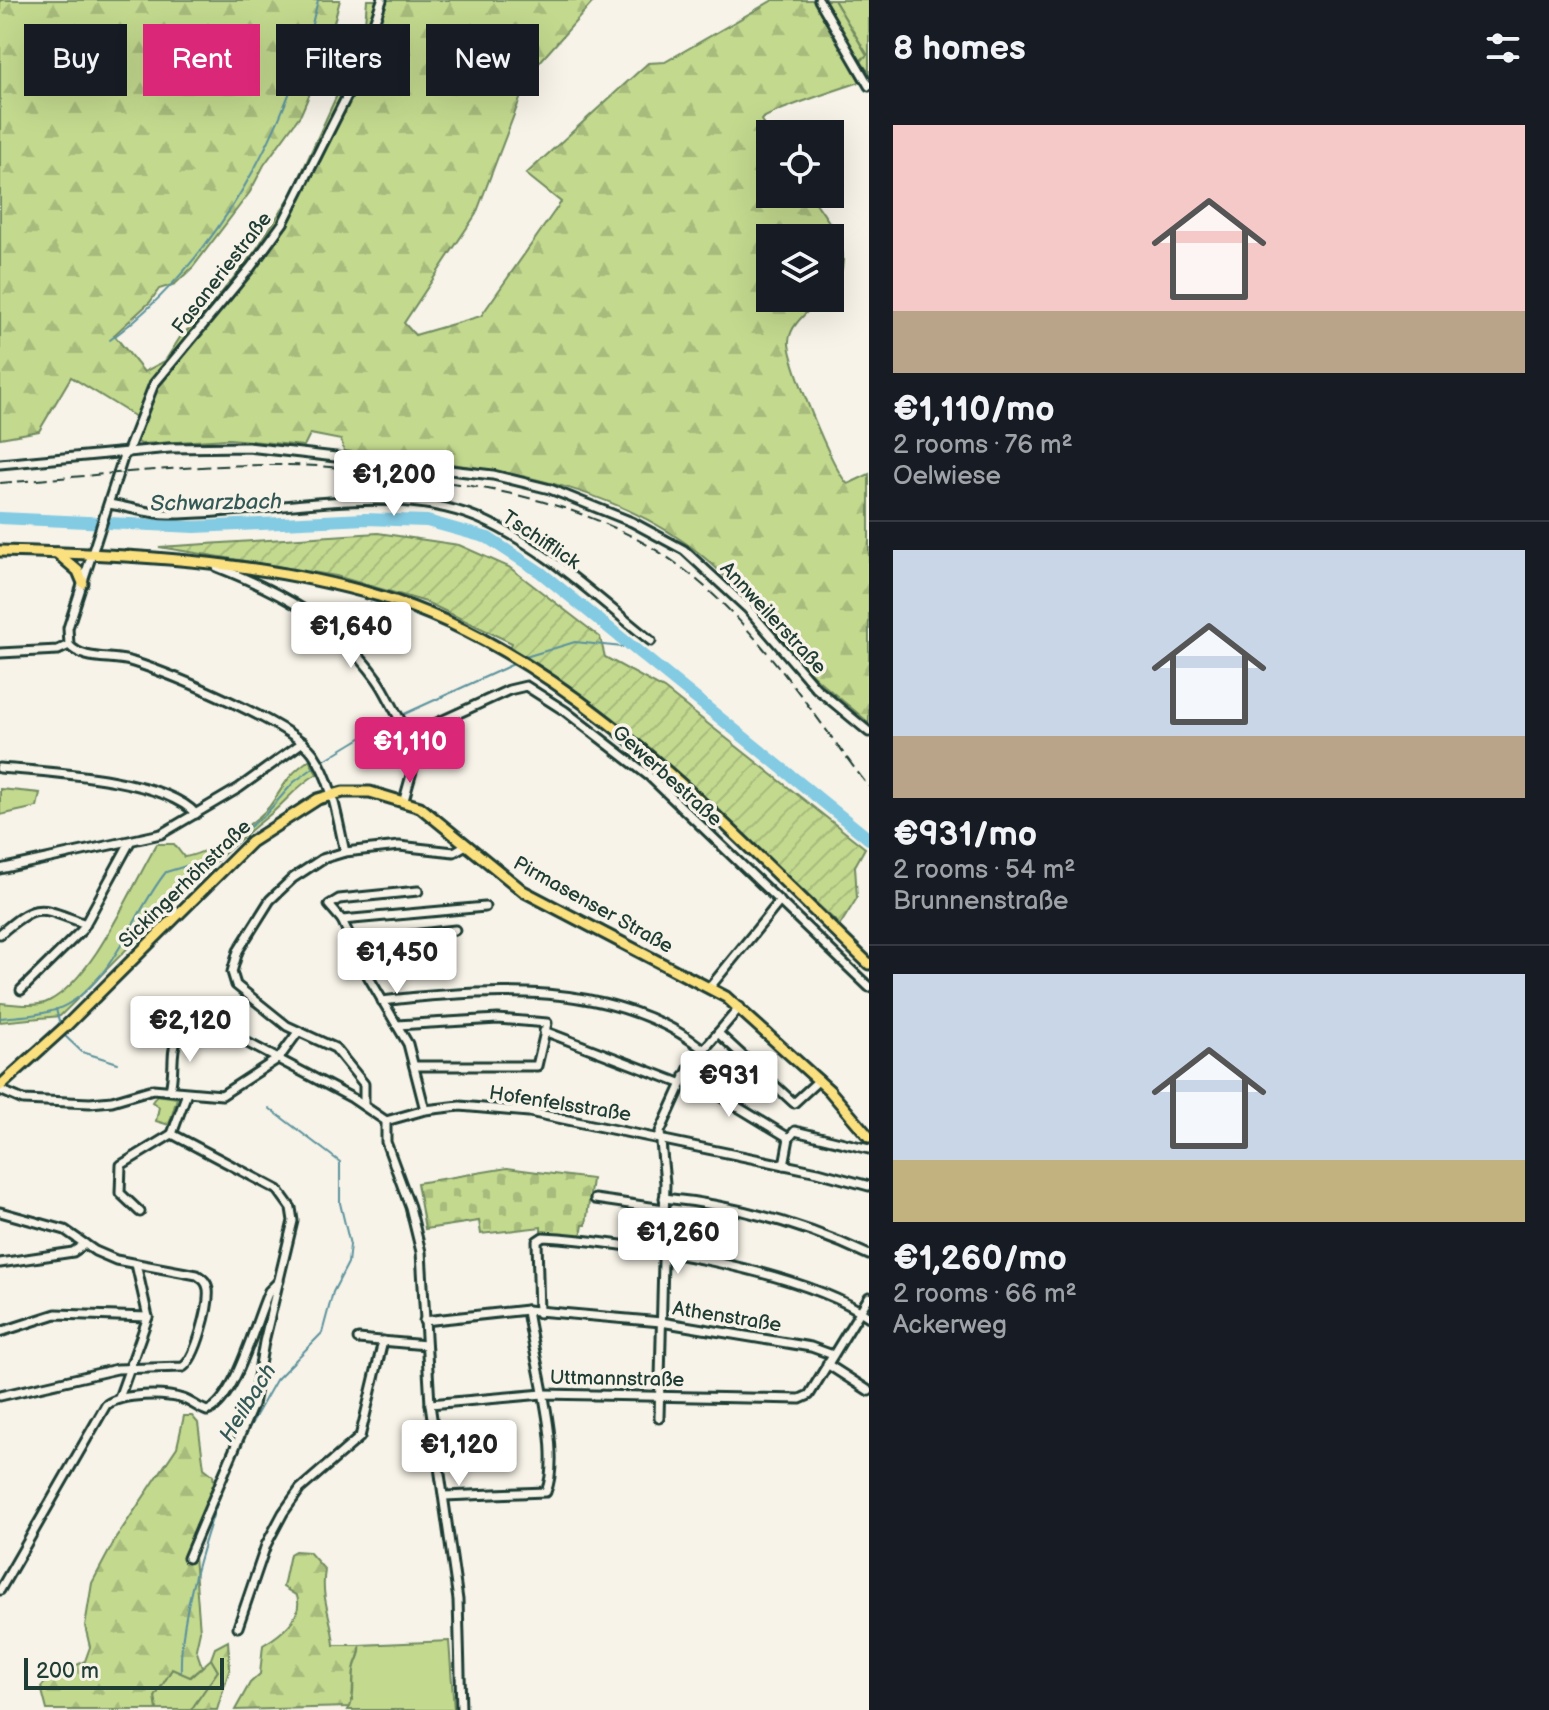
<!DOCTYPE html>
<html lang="en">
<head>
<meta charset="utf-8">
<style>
  :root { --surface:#171b24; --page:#242831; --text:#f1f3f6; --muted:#9ea1a6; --line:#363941; --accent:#db2777 }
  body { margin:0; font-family:"Balsamiq Sans",sans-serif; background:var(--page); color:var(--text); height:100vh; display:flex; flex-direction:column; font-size:30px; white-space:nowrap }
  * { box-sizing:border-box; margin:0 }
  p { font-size:26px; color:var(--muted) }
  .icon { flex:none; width:44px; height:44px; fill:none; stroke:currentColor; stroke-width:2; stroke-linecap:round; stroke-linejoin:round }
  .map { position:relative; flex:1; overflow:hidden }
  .drawer { display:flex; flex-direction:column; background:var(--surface); width:680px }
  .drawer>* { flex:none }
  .guide { position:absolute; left:24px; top:24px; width:724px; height:72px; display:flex; gap:16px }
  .fabs { position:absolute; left:756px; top:120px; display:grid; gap:16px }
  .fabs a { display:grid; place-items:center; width:88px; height:88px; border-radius:0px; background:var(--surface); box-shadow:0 8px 32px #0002; font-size:40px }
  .scale { position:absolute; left:24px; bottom:20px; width:200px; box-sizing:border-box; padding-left:8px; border:4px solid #1f3d34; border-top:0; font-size:22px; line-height:28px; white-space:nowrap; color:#1f3d34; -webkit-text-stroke:6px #f7f3e8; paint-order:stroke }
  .price { position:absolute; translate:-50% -68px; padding:0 18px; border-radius:8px; background:#fff; color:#222; font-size:26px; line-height:52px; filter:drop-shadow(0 2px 4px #0008) }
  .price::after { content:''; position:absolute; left:50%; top:48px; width:24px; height:18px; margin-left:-12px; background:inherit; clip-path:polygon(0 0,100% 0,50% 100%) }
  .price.current { background:var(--accent); color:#fff }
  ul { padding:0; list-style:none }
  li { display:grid; align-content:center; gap:16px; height:424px; padding:0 24px }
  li+li { border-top:2px solid var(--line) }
  li span { display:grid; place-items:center; height:248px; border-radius:0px; color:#555 }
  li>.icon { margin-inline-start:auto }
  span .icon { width:144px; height:144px; fill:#fffc; stroke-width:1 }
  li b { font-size:34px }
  h2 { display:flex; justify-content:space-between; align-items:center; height:96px; padding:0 24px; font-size:34px }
  .tag { padding:0 28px; border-radius:0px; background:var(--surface); box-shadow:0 8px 32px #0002; font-size:28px; line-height:72px }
  .tag.current { background:var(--accent); color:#fff }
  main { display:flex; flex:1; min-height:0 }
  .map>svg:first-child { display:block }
  .grass { fill:#c3d98e; stroke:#718b61; stroke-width:2 }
  .forest { fill:url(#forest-firs); stroke:#718b61; stroke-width:2 }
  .cemetery { fill:url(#cemetery-stones); stroke:#718b61; stroke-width:2 }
  .park { fill:url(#park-crowns); stroke:#718b61; stroke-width:2 }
  .garden { fill:url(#garden-furrows); stroke:#718b61; stroke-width:2 }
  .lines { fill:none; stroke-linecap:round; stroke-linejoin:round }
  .stream { stroke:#5b929d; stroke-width:2 }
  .river { stroke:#83cae3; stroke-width:12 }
  .minor-casing { stroke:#1f3d34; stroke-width:13 }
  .major-casing { stroke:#1f3d34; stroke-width:15 }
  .minor { stroke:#f7f3e8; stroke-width:7 }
  .major { stroke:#fbe080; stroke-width:9 }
  .rail { stroke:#1f3d34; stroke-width:2; stroke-dasharray:12 6; stroke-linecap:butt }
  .labels { text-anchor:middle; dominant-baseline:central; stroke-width:7; stroke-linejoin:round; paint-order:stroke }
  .street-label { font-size:20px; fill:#1f3d34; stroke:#f7f3e8 }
  .water-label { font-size:22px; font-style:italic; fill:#335957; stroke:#f7f3e8 }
</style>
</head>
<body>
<main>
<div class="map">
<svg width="869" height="1710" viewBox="0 0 869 1710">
  <defs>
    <pattern id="forest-firs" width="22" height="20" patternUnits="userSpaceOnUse" patternTransform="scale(2)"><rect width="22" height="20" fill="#c3d98e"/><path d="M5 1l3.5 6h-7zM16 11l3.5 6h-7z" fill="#a7bb7b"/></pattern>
    <pattern id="cemetery-stones" width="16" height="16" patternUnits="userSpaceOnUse" patternTransform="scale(2)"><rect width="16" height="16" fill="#c3d98e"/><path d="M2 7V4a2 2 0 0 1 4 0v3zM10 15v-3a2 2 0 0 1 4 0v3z" fill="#a7bb7b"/></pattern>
    <pattern id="park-crowns" width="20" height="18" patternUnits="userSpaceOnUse" patternTransform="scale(2)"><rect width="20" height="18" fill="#c3d98e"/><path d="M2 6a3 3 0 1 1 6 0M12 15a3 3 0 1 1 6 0" fill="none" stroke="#a7bb7b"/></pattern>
    <pattern id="garden-furrows" width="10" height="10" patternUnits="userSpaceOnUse" patternTransform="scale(2)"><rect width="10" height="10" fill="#c3d98e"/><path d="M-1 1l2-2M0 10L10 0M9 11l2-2" fill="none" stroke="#a7bb7b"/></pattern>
  </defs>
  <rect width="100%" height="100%" fill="#f7f3e8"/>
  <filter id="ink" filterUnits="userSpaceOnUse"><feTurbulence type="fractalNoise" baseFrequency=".0125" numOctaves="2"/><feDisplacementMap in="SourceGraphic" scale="16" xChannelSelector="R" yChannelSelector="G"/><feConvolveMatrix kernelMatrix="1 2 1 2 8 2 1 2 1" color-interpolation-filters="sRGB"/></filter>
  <g filter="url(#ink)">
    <g class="grass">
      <polygon points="834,0 869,0 869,72 861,62 867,54"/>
      <path d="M309,760L317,774C296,786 285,803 267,817C192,877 129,949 60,1016L0,1022V1003C14,1004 36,1008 49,1001C95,977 130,889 157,844H174L184,857C205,855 256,823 269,807C285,786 284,778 309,760Z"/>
      <polygon points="0,789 40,793 37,807 0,815"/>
      <path d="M449,1641L454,1710H348C356,1696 352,1686 354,1671C355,1661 362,1655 360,1645Z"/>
      <polygon points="211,1659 218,1671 191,1710 157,1710 155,1697 172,1669 191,1677"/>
    </g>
    <g class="forest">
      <path d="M0,0H340L323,63L301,114L264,165L250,192L193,267L175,284L159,289L150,302L114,335L144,372L165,361L181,336L207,311L256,250L293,192L346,75L365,23L367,0H598L592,3L530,73L476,214L404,323L415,335L481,316L561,202L526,174L648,63L665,62L773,0H834L867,55L852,67L860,82C843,88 767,112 761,120L770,136V194H810C830,225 861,256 830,290V238H770V298H822C810,310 790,324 789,341C787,358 834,474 848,484L869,474V723C847,703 820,685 800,662C764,621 732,576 687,544C588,473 460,465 344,451L341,440L310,434L304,446L229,439L141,444L138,442L136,417L71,377L39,431L0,438Z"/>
      <polygon points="184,1416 192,1416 198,1423 204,1468 213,1475 214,1483 194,1556 200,1631 196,1649 202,1667 190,1677 172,1669 155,1697 157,1710 47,1710 41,1687 46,1681 85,1661 90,1647 85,1626 92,1583 116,1538 177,1447"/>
      <path d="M295,1551L309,1552L325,1570C320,1599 332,1617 334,1645H360C361,1654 358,1656 355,1665C351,1679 355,1693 350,1707L235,1710L250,1683L260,1674L263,1645C280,1635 304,1618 297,1596L283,1587L290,1554Z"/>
      <polygon points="228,1641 230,1668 217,1710 191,1710 218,1671 211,1659 215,1648"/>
    </g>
    <polygon class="cemetery" points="507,1168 592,1179 586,1225 583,1225 581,1236 541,1233 541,1227 481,1234 479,1221 425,1229 417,1183"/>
    <polygon class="park" points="157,1095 177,1098 169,1125 156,1121 159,1107 152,1102"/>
    <path class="garden" d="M378,533L459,545L509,567L600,637L605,657L664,689L865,848L855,866L857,898L840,925C735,828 633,723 509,651L512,643L426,602L336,576L159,547Z"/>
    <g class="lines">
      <g class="stream">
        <path d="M110,340C218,259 288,130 318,0"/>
        <polyline points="522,658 575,642 632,648"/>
        <polyline points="400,716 518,662"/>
        <polyline points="321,762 394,718"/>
        <polyline points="56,1009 60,1025"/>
        <path d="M0,1018C18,1016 38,1016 55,1010C111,990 132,914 166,872L206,860L219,851L265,815L294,782L316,766"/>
        <polyline points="64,1035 82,1052 118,1063"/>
        <polyline points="241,1442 276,1380 322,1333 333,1292 348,1263 350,1245 340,1203 340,1162 269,1108"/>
        <path d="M181,1672C179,1614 207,1532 226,1477"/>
      </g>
      <polyline class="river" points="0,518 195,527 365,519 427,521 488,538 540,572 869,839"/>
      <g class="minor-casing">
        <g id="minor">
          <polyline points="819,0 869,86"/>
          <polyline points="127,453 154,384 251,267 283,223 352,86 382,0"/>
          <path d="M124,455L68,628L69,645C84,662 113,655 133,662C171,674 292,724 313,753C333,782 337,818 345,852"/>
          <polyline points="0,464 170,448 248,447 493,475 550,489 632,522 684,550 748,609 816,688 869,732"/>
          <path d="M109,504C129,507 149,514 169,514C267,515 385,480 478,518C542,545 597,598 651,641"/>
          <path d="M217,567C281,592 336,622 377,679C391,698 399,727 418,741"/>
          <polyline points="0,653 58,650 69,645"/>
          <path d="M0,768C48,772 164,778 196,814"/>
          <polyline points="404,800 424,729 509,690 526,686 565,711 649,776 869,987"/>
          <polyline points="0,869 161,834 239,788 303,742"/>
          <polyline points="418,891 339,899 329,905 342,920 368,976 408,1044 425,1110"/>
          <polyline points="342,920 485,907"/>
          <path d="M0,934C39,900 40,908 86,924"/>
          <polyline points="350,942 455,930"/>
          <polyline points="710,987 780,901"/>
          <polyline points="21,990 82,930 130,842"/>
          <path d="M382,1001C486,988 615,980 703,1049"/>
          <polyline points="397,1025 498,1019 547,1023 537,1066 414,1066"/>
          <polyline points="544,1031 680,1083"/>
          <polyline points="229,1033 352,1098 386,1121"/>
          <polyline points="718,1033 794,1103 819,1080"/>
          <polyline points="685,1075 789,1138"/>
          <polyline points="0,1090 23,1100 90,1103 112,1101 153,1089 222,1095 279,1058 298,1032"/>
          <path d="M170,1090C178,1061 162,1031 201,1028"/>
          <polyline points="364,1106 364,1084 335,1048 287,1026 236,985 232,972 238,951 270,900 293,878 322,859 345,852 399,846 454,852 466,845"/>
          <polyline points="386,1121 386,1142 410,1207 421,1252 430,1404 458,1600 461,1710"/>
          <polyline points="386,1121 425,1110 460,1106 529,1112 818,1172 869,1186"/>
          <polyline points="172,1134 278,1190 291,1208 293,1221 264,1342 253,1405 188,1558"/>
          <polyline points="172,1134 187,1093"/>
          <polyline points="784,1165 789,1138 795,1131 869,1149"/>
          <path d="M664,1198C735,1205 805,1225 869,1255"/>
          <polyline points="595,1199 664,1209"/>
          <path d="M0,1212L65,1230L95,1251L116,1260L197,1275C203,1279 207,1282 208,1289C210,1306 196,1358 183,1367L117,1369L0,1396"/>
          <polyline points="140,1212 120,1193 121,1165 172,1134"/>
          <polyline points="0,1263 73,1252 85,1244"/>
          <path d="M539,1313L537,1241L543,1237C624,1241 805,1271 869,1317"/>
          <polyline points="424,1321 527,1310 661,1322 811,1347 833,1355"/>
          <polyline points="0,1332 56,1314 148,1317"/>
          <polyline points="358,1339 426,1345"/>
          <polyline points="827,1364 869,1391"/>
          <polyline points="119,1398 148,1317 136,1264"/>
          <polyline points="430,1404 543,1394 800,1399 809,1395 869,1297"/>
          <polyline points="659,1418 665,1183 660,1132 690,1066 740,1007"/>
          <path d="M444,1496L546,1492C563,1451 533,1356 527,1310"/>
          <path d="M0,1590L106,1405C123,1393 164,1393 183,1399C192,1402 198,1408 207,1411C235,1402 256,1319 269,1291L279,1281"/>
          <polyline points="238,1627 266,1545 283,1513 300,1489 360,1437 383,1341"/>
        </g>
      </g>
      <g class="major-casing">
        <g id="major">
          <path d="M0,551C126,554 257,560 379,596C569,652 729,830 869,964"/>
          <polyline points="57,553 78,571 83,583"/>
          <polyline points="0,1086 65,1027 251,842 318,799 343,792 370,792 420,807 523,891 726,997 829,1090 869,1137"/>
        </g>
      </g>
      <use href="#minor" class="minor"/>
      <use href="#major" class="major"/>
      <path class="rail" d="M0,483C94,476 189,464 283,465C337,465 392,474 445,482C532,494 621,518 691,575C763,634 812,714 869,787"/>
    </g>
  </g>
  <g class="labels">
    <g class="street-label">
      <text transform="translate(222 273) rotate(-52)">Fasaneriestraße</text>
      <text transform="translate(541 540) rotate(34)">Tschifflick</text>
      <text transform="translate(773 618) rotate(47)">Annweilerstraße</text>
      <text transform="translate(667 776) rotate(42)">Gewerbestraße</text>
      <text transform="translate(185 884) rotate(-44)">Sickingerhöhstraße</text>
      <text transform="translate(593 905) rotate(29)">Pirmasenser Straße</text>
      <text transform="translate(560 1104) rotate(9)">Hofenfelsstraße</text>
      <text transform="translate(727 1317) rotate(9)">Athenstraße</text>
      <text transform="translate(617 1379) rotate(1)">Uttmannstraße</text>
    </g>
    <g class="water-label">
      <text transform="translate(216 503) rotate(-1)">Schwarzbach</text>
      <text transform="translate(248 1403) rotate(-58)">Heilbach</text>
    </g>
  </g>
</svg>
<div class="fabs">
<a><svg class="icon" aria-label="locate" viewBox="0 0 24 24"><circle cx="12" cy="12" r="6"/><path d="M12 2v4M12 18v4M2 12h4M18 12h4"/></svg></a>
<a><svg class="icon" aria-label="layers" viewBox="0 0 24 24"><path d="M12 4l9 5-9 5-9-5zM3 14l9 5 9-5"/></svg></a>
</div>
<div class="scale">200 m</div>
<b class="price" style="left:394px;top:518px">€1,200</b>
<b class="price" style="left:351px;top:670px">€1,640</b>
<b class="price current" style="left:410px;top:785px">€1,110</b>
<b class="price" style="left:397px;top:996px">€1,450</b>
<b class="price" style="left:190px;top:1064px">€2,120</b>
<b class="price" style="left:729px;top:1119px">€931</b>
<b class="price" style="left:678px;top:1276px">€1,260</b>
<b class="price" style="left:459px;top:1488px">€1,120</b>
<div class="guide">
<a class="tag">Buy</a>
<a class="tag current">Rent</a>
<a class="tag">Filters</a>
<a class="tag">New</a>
</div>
</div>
<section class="drawer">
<h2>8 homes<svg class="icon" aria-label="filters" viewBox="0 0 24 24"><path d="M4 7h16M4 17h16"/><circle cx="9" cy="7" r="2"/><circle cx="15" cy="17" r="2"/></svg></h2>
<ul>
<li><span style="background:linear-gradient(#f6c9c9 75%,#b9a48a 0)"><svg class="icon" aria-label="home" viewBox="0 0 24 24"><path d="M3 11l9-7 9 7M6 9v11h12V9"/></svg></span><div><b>€1,110/mo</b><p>2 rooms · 76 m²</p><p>Oelwiese</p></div></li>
<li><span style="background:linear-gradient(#c9d6e8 75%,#b9a48a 0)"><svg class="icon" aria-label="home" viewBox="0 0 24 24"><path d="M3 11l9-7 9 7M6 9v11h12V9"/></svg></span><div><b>€931/mo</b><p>2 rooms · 54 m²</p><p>Brunnenstraße</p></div></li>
<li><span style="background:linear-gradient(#c9d6e8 75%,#c2b280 0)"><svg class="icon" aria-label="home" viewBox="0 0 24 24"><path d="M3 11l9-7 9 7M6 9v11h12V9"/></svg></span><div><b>€1,260/mo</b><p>2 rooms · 66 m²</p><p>Ackerweg</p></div></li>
</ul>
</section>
</main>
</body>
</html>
